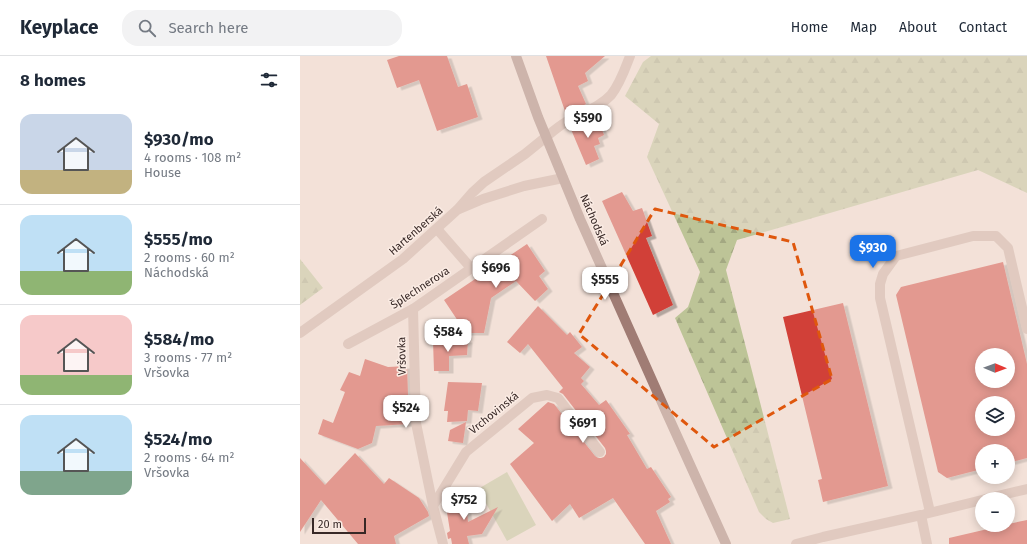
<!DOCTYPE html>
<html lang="en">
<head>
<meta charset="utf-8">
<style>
  :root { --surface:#fff; --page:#f2f2f3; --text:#1f2937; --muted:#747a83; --line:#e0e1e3; --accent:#1a73e8 }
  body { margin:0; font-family:"Fira Sans",sans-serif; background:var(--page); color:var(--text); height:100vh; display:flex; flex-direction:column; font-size:15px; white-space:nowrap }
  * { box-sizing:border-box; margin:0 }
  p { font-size:13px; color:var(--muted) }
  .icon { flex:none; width:22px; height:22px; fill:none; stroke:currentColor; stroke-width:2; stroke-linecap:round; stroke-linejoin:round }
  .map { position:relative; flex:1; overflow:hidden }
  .drawer { display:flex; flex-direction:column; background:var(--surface); width:300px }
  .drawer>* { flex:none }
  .needle { width:26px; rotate:91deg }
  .buttons { position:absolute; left:675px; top:292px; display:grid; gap:8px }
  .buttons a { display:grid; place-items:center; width:40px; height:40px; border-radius:50%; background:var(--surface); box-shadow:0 2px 10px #0003; font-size:20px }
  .scale { position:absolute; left:12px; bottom:10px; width:54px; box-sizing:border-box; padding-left:4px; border:2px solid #372826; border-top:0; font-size:11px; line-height:14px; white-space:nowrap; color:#372826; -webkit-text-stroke:3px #fbece4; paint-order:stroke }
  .price { position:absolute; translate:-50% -34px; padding:0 9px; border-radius:8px; background:#fff; color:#222; font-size:13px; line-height:26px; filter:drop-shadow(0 1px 2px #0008) }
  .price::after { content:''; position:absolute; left:50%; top:24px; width:12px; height:9px; margin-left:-6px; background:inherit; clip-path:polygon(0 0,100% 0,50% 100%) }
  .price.current { background:var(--accent); color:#fff }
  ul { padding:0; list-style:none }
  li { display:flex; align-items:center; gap:12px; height:100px; padding:0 20px }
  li+li { border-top:1px solid var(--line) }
  li span { display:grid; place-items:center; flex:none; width:112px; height:80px; border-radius:12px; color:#555 }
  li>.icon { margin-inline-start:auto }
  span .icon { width:48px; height:48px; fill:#fffc; stroke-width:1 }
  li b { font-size:17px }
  h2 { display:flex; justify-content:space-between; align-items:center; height:48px; padding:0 20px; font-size:17px }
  header { display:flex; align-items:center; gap:24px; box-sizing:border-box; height:56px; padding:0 20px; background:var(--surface); border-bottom:1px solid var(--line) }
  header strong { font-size:19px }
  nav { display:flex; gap:22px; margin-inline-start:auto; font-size:14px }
  .search { width:280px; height:36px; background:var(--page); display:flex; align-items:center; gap:10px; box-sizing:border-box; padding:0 14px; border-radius:16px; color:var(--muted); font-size:15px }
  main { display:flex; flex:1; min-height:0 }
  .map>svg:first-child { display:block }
  .green { fill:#bdc497 }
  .forest { fill:url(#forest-firs) }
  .building { fill:#d14138; fill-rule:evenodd; filter:url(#shadow) }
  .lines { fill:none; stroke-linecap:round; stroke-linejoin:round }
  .minor { stroke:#ccaea3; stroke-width:10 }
  .tertiary { stroke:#ccaea3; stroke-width:10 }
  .secondary { stroke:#a07c74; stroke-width:10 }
  .marked { fill:none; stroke:#df570d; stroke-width:3; stroke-dasharray:8 5; stroke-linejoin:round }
  .labels { text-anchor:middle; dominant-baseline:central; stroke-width:3; stroke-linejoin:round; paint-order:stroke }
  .street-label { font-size:11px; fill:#372826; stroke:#fbece4 }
</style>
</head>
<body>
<header>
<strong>Keyplace</strong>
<div class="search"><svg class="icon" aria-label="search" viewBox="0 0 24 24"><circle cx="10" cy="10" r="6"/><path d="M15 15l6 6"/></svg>Search here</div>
<nav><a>Home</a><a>Map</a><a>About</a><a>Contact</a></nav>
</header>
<main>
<section class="drawer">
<h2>8 homes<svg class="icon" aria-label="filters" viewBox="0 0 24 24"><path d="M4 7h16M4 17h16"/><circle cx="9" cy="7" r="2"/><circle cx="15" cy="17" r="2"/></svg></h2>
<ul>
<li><span style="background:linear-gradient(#c9d6e8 70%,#c2b280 0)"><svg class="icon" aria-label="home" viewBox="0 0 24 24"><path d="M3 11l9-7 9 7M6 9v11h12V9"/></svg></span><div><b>$930/mo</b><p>4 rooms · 108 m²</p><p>House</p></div></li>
<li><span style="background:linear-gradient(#bfe0f5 70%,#8fb573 0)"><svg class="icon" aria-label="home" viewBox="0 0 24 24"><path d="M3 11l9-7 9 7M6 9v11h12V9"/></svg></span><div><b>$555/mo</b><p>2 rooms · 60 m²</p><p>Náchodská</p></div></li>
<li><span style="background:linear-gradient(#f6c9c9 75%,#8fb573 0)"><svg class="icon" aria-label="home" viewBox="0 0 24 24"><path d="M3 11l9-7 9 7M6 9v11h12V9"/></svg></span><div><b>$584/mo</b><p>3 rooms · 77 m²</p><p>Vršovka</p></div></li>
<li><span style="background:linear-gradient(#bfe0f5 70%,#7fa58c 0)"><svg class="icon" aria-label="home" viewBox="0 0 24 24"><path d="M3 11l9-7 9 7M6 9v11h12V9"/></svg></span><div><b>$524/mo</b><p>2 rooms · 64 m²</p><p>Vršovka</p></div></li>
</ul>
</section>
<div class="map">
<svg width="727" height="488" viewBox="0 0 727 488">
  <defs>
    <pattern id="forest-firs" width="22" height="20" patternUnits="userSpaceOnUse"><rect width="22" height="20" fill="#bdc497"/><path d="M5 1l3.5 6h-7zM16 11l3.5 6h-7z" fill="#a3a882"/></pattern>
    <filter id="shadow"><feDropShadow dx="4.5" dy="2.5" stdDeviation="0" flood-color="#0004"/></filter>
  </defs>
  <rect width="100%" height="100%" fill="#f3e1d8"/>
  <polygon class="green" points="207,416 236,469 207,485 178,433"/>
  <g class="forest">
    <polygon points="351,0 727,0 727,137 678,114 437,184 426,214 490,463 473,467 466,463 459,456 375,262 388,251 400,216 347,101 359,68 325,40 343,6"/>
    <polygon points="0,203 23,232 0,249"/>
  </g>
  <g class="building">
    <polygon points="99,0 147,0 158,31 167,28 178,61 137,75 119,24 97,32 87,4"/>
    <polygon points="246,0 305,0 285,17 288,25 278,30 286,48 266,58"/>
    <polygon points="291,60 295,68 299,66 304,79 298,82 300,88 294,90 299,103 286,109 270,71"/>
    <polygon points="322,136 333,155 342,152 352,180 346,182 373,249 353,259 302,145"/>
    <polygon points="227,188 245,215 239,220 248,233 235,245 216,225 191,242 184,277 166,277 144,244"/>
    <path d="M703,206L727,308V402L708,407V395H682V413L647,422L638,416L596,239L601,231ZM682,299H708V325H682ZM682,347H708V373H682Z"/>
    <polygon points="543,247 588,430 523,446 518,424 522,423 483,261"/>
    <polygon points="238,250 267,279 270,276 282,291 274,297 290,311 281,322 284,325 281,328 299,349 306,344 330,378 327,379 347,413 351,411 371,441 368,443 370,446 356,455 371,488 345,488 313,442 279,462 270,448 252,465 210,408 234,387 218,373 248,346 254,348 295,400 298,402 301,402 304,401 306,398 306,395 305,392 263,338 259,336 263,332 228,288 220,297 207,286"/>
    <polygon points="168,284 167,299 149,300 149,315 134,315 133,285"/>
    <polygon points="65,303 88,311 107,310 109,368 76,370 72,387 58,393 18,378 23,363 33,367 45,336 40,334 49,316 60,320"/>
    <polygon points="148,326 182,327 178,355 168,354 167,365 147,366 148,355 144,355"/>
    <polygon points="166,366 163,387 148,385 150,374"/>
    <polygon points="55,397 84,428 89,422 119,442 128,456 129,460 94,480 96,488 58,488 21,444 0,476 0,402 25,429"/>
    <polygon points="149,436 161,438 164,456 167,455 168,466 198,451 182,478 167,480 169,488 152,488 151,482 148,483 147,477 150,475 145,444"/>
    <polygon points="727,464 727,488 649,488 649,482 705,469 708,469 708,468"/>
  </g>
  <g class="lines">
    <g class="minor">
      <path d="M246,81C252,76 259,70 266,66C281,56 298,53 311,39C320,28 325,13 330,0"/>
      <polyline points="137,173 171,212"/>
      <polyline points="113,253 116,367 133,450 143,488"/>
      <polyline points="48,288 113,253 242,163"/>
      <polyline points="685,443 727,433"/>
      <polyline points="133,450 166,396 232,342 247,339 258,342 300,396"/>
      <polyline points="630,456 580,242 580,228 583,218 596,200 673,180 696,180 708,192 727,273"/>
      <polyline points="625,458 682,444"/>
      <polyline points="496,488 523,481 621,459 627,488"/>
    </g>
    <g class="tertiary">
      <polyline points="158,153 172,137 184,126 225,98 246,81"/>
      <polyline points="0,277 103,203 157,154 183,143 224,130 263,122"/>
    </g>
    <polyline class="secondary" points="216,0 238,61 280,163 368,360 426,488"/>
  </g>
  <path d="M0 0H727V488H0ZM355,153L493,186L532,323L414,391L279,278Z" fill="#f3e1d8" fill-opacity=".55" fill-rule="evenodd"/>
  <path class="marked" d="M355,153L493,186L532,323L414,391L279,278Z"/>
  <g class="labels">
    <g class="street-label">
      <text transform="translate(294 164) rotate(67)">Náchodská</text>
      <text transform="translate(116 175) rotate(-41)">Hartenberská</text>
      <text transform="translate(120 232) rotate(-33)">Šplechnerova</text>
      <text transform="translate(102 300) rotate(-91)">Vršovka</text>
      <text transform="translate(194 357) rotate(-39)">Vrchovinská</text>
    </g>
  </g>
</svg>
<div class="buttons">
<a><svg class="needle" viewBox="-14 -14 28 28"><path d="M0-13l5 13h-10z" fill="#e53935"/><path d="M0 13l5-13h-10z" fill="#747a83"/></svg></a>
<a><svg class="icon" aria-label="layers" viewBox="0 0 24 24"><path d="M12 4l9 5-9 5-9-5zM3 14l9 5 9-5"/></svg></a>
<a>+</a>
<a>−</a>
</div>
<div class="scale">20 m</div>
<b class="price" style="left:288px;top:83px">$590</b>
<b class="price current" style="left:573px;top:213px">$930</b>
<b class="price" style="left:196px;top:233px">$696</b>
<b class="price" style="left:305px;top:245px">$555</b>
<b class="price" style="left:148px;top:297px">$584</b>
<b class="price" style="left:106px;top:373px">$524</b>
<b class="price" style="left:283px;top:388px">$691</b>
<b class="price" style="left:164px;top:465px">$752</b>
</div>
</main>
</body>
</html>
